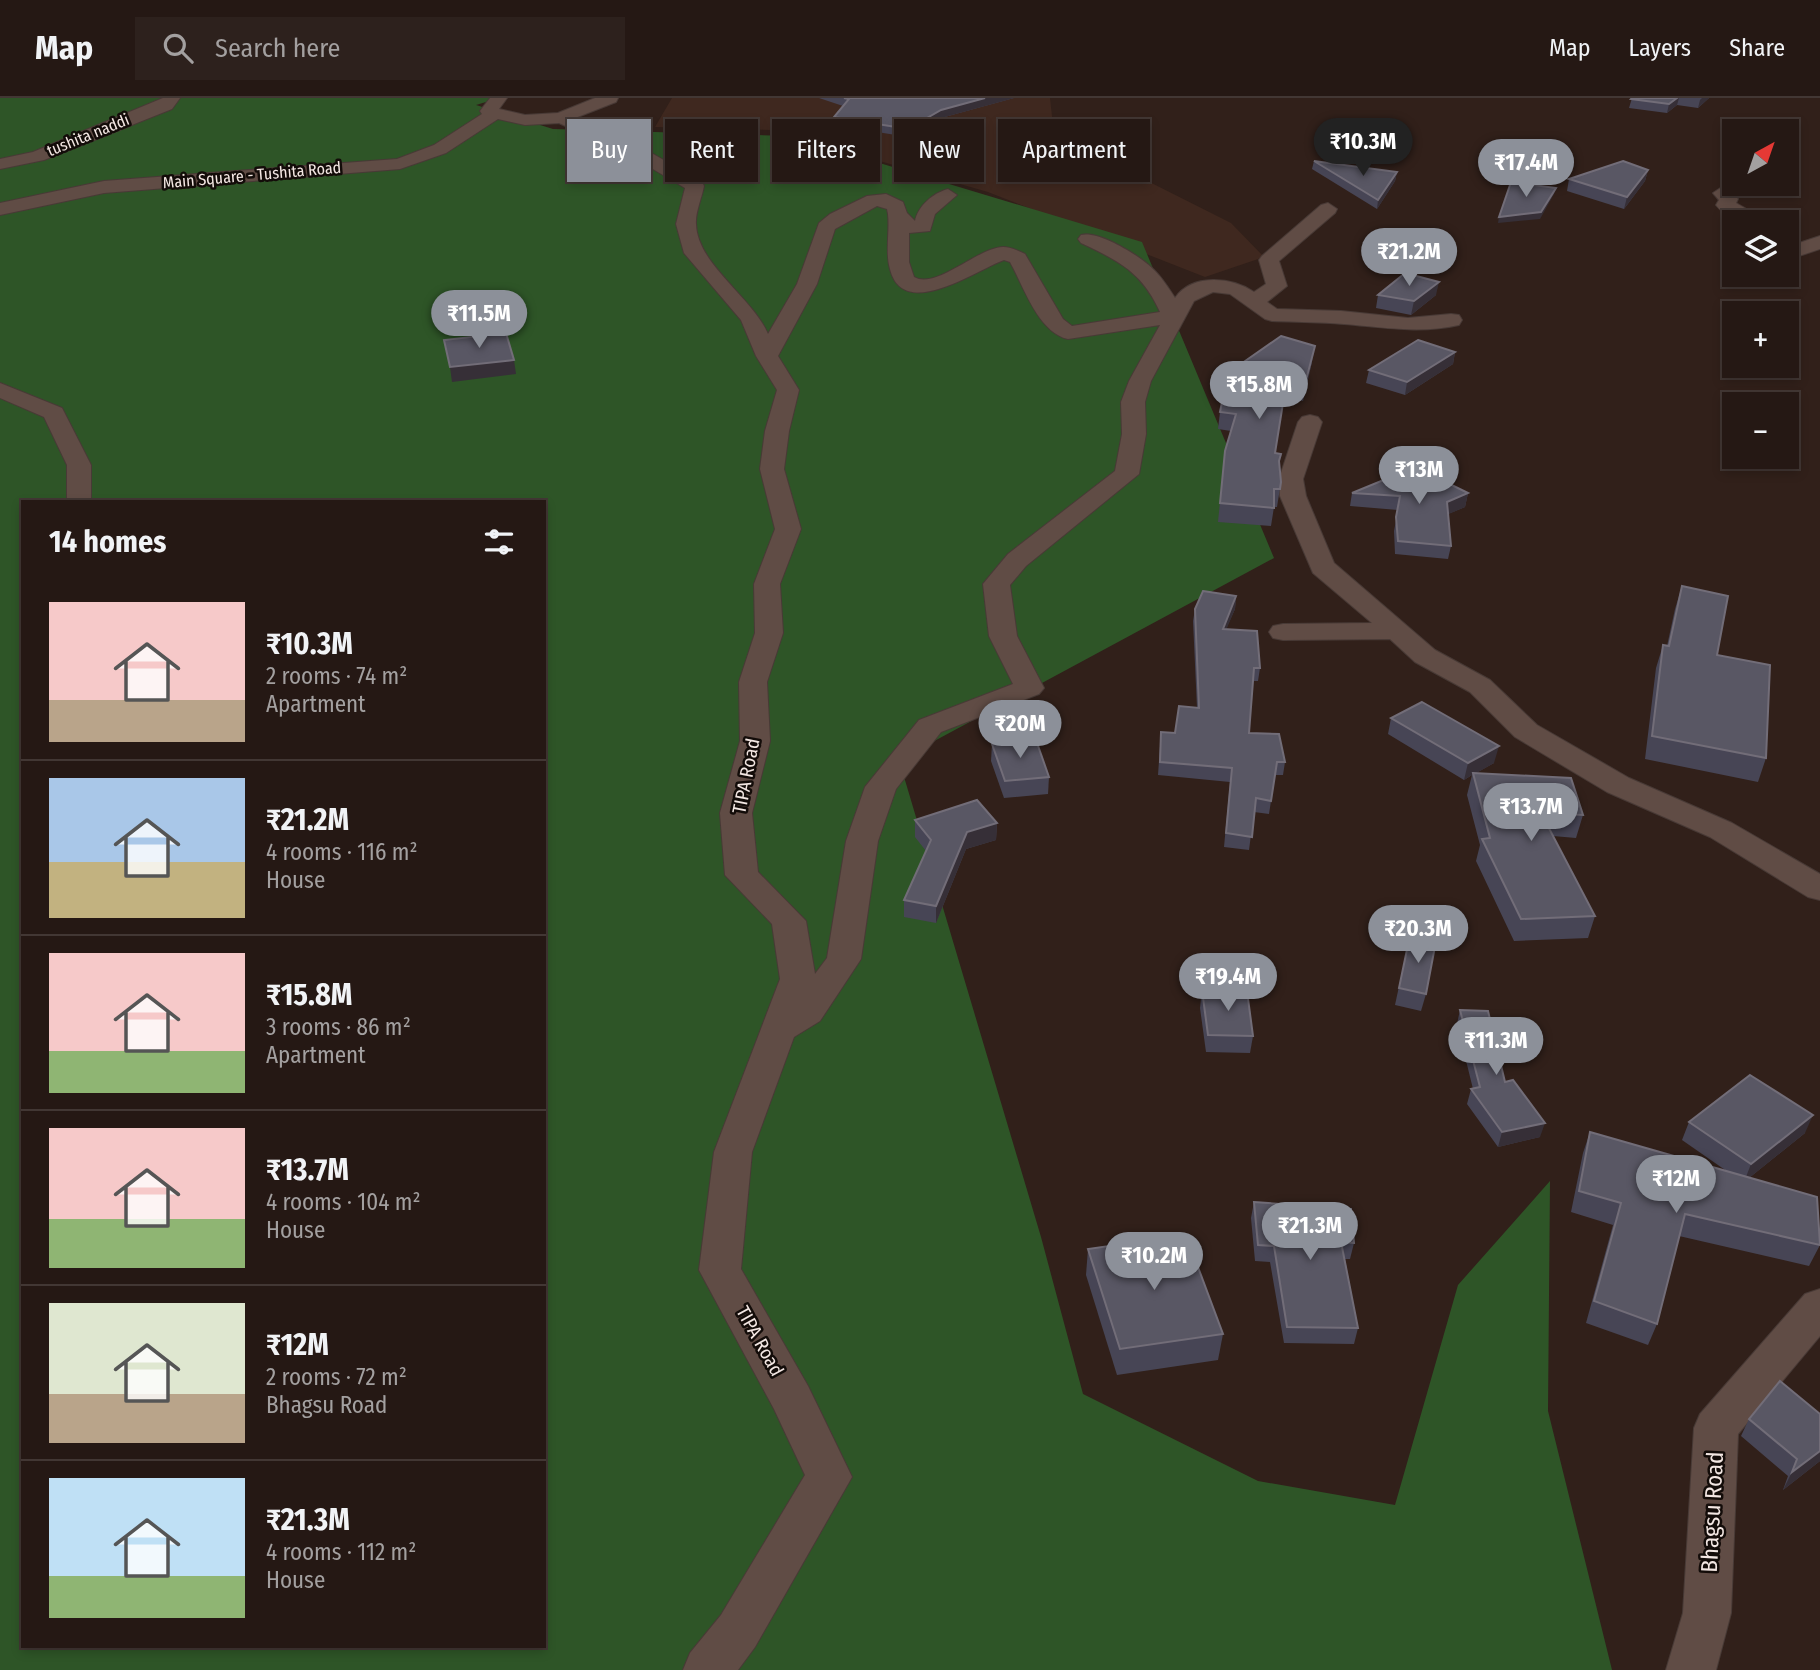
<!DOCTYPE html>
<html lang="en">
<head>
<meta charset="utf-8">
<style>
  :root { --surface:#251814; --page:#2d211d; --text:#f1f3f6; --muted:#a3a0a0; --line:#423734; --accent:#8c9099 }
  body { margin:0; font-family:"Fira Sans Condensed",sans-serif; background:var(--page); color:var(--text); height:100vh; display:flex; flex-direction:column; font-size:26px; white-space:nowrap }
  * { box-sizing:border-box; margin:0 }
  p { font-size:23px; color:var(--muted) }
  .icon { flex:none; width:38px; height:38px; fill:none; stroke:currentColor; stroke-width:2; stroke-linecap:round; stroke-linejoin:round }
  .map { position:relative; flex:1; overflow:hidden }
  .drawer { position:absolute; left:21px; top:402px; width:525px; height:1148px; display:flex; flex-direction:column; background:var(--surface); border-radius:0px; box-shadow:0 4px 10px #0003,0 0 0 2px var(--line) }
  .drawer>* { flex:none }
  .banner { position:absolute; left:567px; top:21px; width:665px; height:63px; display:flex; gap:14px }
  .needle { width:46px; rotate:40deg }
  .fabs { position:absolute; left:1722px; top:21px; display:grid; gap:14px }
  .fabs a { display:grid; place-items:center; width:77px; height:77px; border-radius:0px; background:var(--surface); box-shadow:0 4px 10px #0003,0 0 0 2px var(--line); font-size:35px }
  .price { position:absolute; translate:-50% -60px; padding:0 16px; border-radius:24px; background:var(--accent); color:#fff; font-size:23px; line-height:46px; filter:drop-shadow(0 2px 4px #0008) }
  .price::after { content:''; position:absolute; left:50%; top:42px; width:21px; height:16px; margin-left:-10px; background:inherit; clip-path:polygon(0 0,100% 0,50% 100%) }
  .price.on { background:#222; color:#fff }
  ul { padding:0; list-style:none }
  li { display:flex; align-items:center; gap:21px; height:175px; padding:0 28px }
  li+li { border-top:2px solid var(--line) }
  li span { display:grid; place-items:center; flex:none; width:196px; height:140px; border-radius:0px; color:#555 }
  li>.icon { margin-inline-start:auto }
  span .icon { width:84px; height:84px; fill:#fffc; stroke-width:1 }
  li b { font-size:30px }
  h2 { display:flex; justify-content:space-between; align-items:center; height:84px; padding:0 28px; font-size:30px }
  .chip { padding:0 24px; border-radius:0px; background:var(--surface); box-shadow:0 4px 10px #0003,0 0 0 2px var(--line); font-size:24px; line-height:63px }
  .chip.on { background:var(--accent); color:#fff }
  header { display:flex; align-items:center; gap:42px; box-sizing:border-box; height:98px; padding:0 35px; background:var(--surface); border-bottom:2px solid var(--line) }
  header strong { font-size:33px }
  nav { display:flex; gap:38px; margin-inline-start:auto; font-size:24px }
  .search { width:490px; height:63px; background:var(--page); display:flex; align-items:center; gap:18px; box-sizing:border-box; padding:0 24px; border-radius:0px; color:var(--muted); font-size:26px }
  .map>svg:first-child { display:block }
  .built { fill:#3f281f }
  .green { fill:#2e5527; fill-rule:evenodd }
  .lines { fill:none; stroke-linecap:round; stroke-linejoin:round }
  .minor-casing { stroke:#483a36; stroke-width:2 }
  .minor { fill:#604c45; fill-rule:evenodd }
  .wall { fill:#474555 }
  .shaded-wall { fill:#362f37 }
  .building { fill:#595764; stroke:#726d78; stroke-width:2 }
  .labels { text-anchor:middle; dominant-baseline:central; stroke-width:5; stroke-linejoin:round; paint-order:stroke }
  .far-street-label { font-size:16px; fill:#f3e7e3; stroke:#130c09 }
  .street-label { font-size:19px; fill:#f3e7e3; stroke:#130c09 }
  .near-street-label { font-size:23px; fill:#f3e7e3; stroke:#130c09 }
</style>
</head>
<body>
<header>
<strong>Map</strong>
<div class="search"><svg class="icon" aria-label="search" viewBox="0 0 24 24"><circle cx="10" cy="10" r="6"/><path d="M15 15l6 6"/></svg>Search here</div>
<nav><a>Map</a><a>Layers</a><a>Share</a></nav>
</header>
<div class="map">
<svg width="1820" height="1572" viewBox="0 0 1820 1572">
  <rect width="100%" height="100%" fill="#31201a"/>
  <polygon class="built" points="672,0 1050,0 1054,36 1231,125 1264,159 1205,179 988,94 771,32 655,29"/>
  <path class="green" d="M0,0H499L476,7L553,31L790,38L1142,144L1274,460L899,662L1041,1139L1083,1296L1258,1383L1395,1407L1458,1187L1550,1083L1548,1313L1612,1572H0ZM23,404H544V1549H23Z"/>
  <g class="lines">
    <g class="minor-casing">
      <g id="minor">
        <polygon points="163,0 180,0 172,11 44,62 0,71 0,61 33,54"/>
        <path d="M490,0H507L499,11L525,17L558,15L595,0H618L616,4L575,20L641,49L702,84L704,88C702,99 695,115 696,126C697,166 752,199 768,236L797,186L819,125L830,116L867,98L886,96L903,104L907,115L915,123C918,108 933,95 948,91L957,97L935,116L930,133L909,135V164L914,179C936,192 977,150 1003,149C1010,149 1019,153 1025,156L1063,221L1072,228L1160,214C1142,174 1119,163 1081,145L1078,141L1081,137C1099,132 1142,159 1155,173C1163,181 1169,191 1175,200C1192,175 1232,179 1254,194L1266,186L1259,162L1262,158L1321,107L1328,105L1337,111L1335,115L1279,163L1287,188L1267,204L1277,211L1341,213L1408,220L1451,216L1459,217L1462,222L1459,227C1420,236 1382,229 1344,226C1320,224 1296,224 1272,223L1265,221L1230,196L1213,194L1194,203L1151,283L1145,304L1146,336L1139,376L1026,468L1010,487L1017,538L1044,590L1039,596L941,634L896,691L878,743L861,861L820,923L794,939L752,1054L741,1171L808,1288L852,1379L755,1549L738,1572H683L690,1555L721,1517L805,1377L774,1311L699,1172L714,1054L780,881L772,826L725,777L720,715L740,643L739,584L755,535L754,486L775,431L760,371L765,333L777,292L756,258L741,222L684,155L676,126L685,90L629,57L559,25L525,27L498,21L446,55L400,71L104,95L0,117V105L104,83L397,61L434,47L482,16L480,13ZM877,108L887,111L888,116C890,134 885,154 890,171C903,224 976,172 1004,162L1010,164C1024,189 1038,234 1068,241L1160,227L1129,283L1121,304L1122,336L1115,373L1008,456L983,486L989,538L1013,586L919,622L865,689L846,743L827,860L815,876L806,823L758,774L752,715L770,643L767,584L783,535L780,486L801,431L784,371L789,333L799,292L778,258L817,186L835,131Z"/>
        <path d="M1722,89L1729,91L1738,101L1736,105L1762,120L1764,124C1746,124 1728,122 1716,107L1719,102L1713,95Z"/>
        <polygon points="1820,138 1820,151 1787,162 1787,149"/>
        <polygon points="0,285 62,310 91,367 91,404 67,404 67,367 44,319 0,300"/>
        <polygon points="1310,317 1318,319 1322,324 1303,381 1306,398 1334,465 1435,552 1490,582 1537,627 1629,680 1732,725 1820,776 1820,802 1808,799 1710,739 1607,694 1515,639 1470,594 1415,564 1390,541 1283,542 1273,540 1269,534 1273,528 1283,526 1372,525 1313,475 1280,398 1279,381 1298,324 1302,319"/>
        <polygon points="1820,1191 1820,1238 1738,1336 1731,1515 1716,1572 1666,1572 1683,1515 1694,1330 1700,1316 1805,1196"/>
      </g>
    </g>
    <use href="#minor" class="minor"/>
  </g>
  <g class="wall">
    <polygon points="819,0 1014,0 941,20 908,39 834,27 834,19 843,8"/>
    <polygon points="1632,0 1709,0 1698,10 1677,7 1667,15 1629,10"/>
    <polygon points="1314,63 1397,74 1395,83 1377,111 1312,71"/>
    <polygon points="1648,72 1645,83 1624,111 1567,93 1569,81"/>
    <polygon points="1378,197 1436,197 1411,217 1376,210"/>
    <polygon points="1455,254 1453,266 1405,297 1366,285 1369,272"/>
    <polygon points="1312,264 1303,303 1284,297 1275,355 1279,368 1281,384 1277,409 1274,409 1271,428 1218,424 1225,353 1231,333 1218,331 1220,314"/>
    <polygon points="1352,395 1468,395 1465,409 1448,416 1451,448 1448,461 1395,456 1394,433 1398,412 1350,408"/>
    <polygon points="1682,488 1717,557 1766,660 1758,684 1645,661 1656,570 1663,547 1667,548 1675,511"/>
    <polygon points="1236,498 1235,511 1226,531 1260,570 1258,583 1253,583 1249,635 1285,664 1283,677 1275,677 1269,716 1254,714 1249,752 1224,749 1230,684 1158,677 1161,634 1175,635 1197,610 1193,523 1195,511"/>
    <polygon points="1391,620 1494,665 1476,675 1583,717 1576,740 1553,738 1595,818 1588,840 1514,843 1476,763 1480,747 1467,697 1472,677 1464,682 1388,636"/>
    <polygon points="992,646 1049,679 1048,696 1004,700 991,663"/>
    <polygon points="915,722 997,725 996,742 966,751 936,825 904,819 904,802 926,753 915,739"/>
    <polygon points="1410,837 1426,896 1421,913 1395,907"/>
    <polygon points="1202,892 1253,938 1250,955 1206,954 1200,910"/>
    <polygon points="1460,912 1505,984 1540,1039 1498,1049 1467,1006 1471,991 1473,991 1457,926"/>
    <polygon points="1689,1024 1805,1035 1749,1080 1820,1147 1809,1168 1679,1138 1657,1226 1648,1247 1586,1225 1613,1127 1571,1114 1583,1055 1590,1034 1728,1074 1682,1042"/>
    <polygon points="1254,1104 1354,1145 1350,1161 1345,1161 1358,1230 1354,1246 1284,1245 1270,1164 1255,1163 1251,1120"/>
    <polygon points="1088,1151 1223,1236 1218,1262 1117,1277 1086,1177"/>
    <polygon points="1749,1321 1820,1363 1783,1392 1788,1378 1741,1338"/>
  </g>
  <g class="shaded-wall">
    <polygon points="985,0 1014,0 941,20 908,39 908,31 941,12"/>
    <polygon points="1677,0 1679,0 1677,7 1667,15 1669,6"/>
    <polygon points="1702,0 1709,0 1698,10 1700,2"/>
    <polygon points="1648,72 1645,83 1624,111 1627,99"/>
    <polygon points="1397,74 1395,83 1377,111 1378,102"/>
    <polygon points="1556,90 1554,96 1540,121 1498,125 1499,119"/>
    <polygon points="1439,184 1436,197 1411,217 1414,203"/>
    <polygon points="1315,248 1312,264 1303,303 1305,286"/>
    <polygon points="1455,254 1453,266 1405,297 1407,284"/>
    <polygon points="514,262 516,276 452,284 450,269"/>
    <polygon points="1468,395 1465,409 1444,418 1447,404"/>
    <polygon points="1236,498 1235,511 1221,544 1223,531"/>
    <polygon points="1499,648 1494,665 1473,677 1473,675 1472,677 1464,682 1468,665"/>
    <polygon points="997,725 996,742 966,751 936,825 936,808 967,734"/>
    <polygon points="1813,1017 1805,1035 1744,1084 1751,1066"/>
    <polygon points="1545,1025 1540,1039 1498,1049 1502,1034"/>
    <polygon points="1820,1353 1820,1363 1783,1392 1792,1374"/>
  </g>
  <g class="building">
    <polygon points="844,0 985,0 941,12 908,31 834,19 849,1"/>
    <polygon points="1632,0 1677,0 1669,6 1631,1"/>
    <polygon points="1314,63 1397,74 1378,102"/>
    <polygon points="1623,63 1648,72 1627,99 1569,81"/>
    <polygon points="1511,84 1556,90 1541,114 1499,119"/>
    <polygon points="1405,175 1439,184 1414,203 1378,197"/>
    <polygon points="506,235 514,262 450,269 444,242"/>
    <polygon points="1281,238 1315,248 1305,286 1287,280 1275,355 1281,356 1279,363 1281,384 1280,391 1274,391 1274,410 1220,405 1225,353 1236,316 1220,314 1228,275"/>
    <polygon points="1418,242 1455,254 1407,284 1369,272"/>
    <polygon points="1415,369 1468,395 1447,404 1451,448 1398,443 1396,419 1400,398 1352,395"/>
    <polygon points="1682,488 1728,498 1717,557 1770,567 1766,660 1652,638 1663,547 1669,548"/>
    <polygon points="1203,493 1236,498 1223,531 1257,533 1260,570 1254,570 1249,635 1279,636 1285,664 1277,664 1271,703 1256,700 1252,739 1226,735 1232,670 1160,664 1161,634 1175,635 1179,608 1199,610 1195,511"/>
    <polygon points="1422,604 1499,648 1468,665 1391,620"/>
    <polygon points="1036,642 1049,679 1005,683 992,646"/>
    <polygon points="1473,675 1571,680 1583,717 1541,715 1595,818 1521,821 1482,741 1490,740"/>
    <polygon points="977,702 997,725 967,734 936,808 904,802 931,742 915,722"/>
    <polygon points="1410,837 1436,843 1426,896 1399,890"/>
    <polygon points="1202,892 1247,893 1253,938 1208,937"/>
    <polygon points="1460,912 1488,913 1505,984 1513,982 1545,1025 1502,1034 1471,991 1480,989"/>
    <polygon points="1750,977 1813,1017 1751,1066 1689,1024"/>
    <polygon points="1590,1034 1817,1099 1820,1147 1685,1116 1657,1226 1594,1203 1621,1105 1579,1093"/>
    <polygon points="1254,1104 1351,1111 1354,1145 1341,1144 1358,1230 1287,1229 1274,1148 1258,1147"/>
    <polygon points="1186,1137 1223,1236 1120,1251 1088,1151"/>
    <polygon points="1780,1283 1820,1316 1820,1353 1792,1374 1797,1361 1749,1321"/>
  </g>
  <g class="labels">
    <g class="far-street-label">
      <text transform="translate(88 37) rotate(-22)">tushita naddi</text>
      <text transform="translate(252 77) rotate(-5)">Main Square - Tushita Road</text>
    </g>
    <g class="street-label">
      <text transform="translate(746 678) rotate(-79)">TIPA Road</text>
      <text transform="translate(760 1243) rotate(61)">TIPA Road</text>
    </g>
    <g class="near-street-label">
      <text transform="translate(1712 1414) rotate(-87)">Bhagsu Road</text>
    </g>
  </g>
</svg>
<div class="fabs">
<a><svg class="needle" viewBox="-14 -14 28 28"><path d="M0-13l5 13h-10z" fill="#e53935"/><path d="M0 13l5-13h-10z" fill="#a3a0a0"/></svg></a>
<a><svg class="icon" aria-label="layers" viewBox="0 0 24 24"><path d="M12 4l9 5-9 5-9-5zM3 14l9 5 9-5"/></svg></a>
<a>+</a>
<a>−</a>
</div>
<b class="price on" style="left:1363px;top:80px">₹10.3M</b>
<b class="price" style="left:1526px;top:101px">₹17.4M</b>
<b class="price" style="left:1409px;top:190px">₹21.2M</b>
<b class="price" style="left:479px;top:252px">₹11.5M</b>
<b class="price" style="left:1259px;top:323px">₹15.8M</b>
<b class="price" style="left:1419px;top:408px">₹13M</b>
<b class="price" style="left:1020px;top:662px">₹20M</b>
<b class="price" style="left:1531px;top:745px">₹13.7M</b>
<b class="price" style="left:1418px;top:867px">₹20.3M</b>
<b class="price" style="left:1228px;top:915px">₹19.4M</b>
<b class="price" style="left:1496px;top:979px">₹11.3M</b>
<b class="price" style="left:1676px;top:1117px">₹12M</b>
<b class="price" style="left:1310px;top:1164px">₹21.3M</b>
<b class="price" style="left:1154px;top:1194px">₹10.2M</b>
<div class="banner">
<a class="chip on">Buy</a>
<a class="chip">Rent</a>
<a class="chip">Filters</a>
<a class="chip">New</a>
<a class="chip">Apartment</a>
</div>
<section class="drawer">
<h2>14 homes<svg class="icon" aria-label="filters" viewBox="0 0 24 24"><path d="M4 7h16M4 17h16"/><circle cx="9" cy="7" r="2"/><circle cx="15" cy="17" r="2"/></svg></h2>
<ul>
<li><span style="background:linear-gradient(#f6c9c9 70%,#b9a48a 0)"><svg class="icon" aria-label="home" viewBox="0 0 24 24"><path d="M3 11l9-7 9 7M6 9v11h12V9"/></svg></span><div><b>₹10.3M</b><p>2 rooms · 74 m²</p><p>Apartment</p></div></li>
<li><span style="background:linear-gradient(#a9c7e8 60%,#c2b280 0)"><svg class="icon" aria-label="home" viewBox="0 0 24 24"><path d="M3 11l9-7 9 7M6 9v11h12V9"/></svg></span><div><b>₹21.2M</b><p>4 rooms · 116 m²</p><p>House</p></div></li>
<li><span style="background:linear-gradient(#f6c9c9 70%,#8fb573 0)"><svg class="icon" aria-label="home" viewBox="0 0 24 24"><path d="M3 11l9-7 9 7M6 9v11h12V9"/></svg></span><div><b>₹15.8M</b><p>3 rooms · 86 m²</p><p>Apartment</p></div></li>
<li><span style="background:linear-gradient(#f6c9c9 65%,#8fb573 0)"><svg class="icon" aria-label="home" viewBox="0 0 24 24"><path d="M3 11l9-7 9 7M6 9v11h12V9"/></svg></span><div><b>₹13.7M</b><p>4 rooms · 104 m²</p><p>House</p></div></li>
<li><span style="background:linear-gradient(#dfe7d0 65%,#b9a48a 0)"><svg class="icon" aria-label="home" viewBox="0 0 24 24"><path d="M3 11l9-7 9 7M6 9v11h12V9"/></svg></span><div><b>₹12M</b><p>2 rooms · 72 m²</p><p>Bhagsu Road</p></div></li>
<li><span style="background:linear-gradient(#bfe0f5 70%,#8fb573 0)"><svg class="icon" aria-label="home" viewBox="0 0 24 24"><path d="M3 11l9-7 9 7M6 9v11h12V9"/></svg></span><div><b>₹21.3M</b><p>4 rooms · 112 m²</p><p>House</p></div></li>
</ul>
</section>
</div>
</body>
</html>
